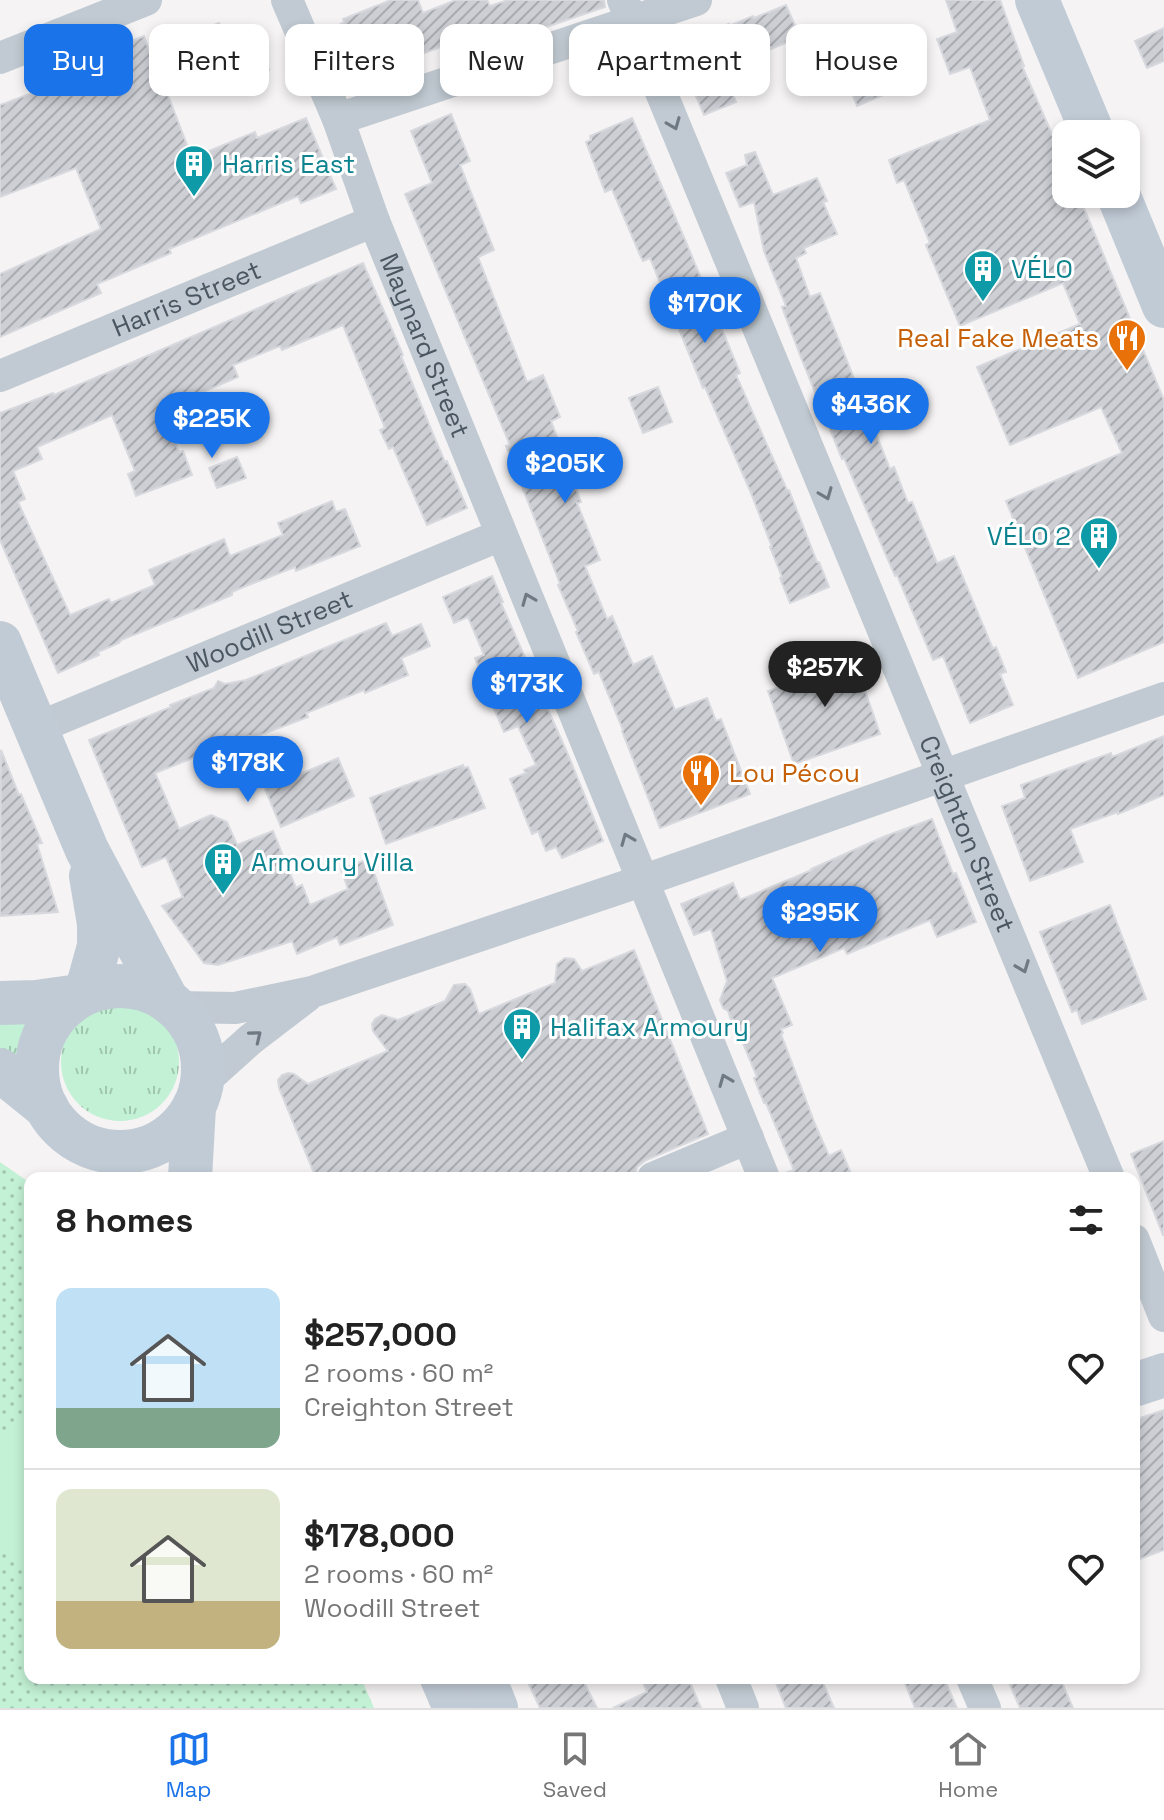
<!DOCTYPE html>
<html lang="en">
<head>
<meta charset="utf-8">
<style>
  :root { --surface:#fff; --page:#f2f2f2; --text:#222; --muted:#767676; --line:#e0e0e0; --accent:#1a73e8 }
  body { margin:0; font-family:"Space Grotesk",sans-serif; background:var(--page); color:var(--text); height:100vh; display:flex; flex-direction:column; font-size:30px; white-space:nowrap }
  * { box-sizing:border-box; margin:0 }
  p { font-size:26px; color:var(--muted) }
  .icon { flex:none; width:44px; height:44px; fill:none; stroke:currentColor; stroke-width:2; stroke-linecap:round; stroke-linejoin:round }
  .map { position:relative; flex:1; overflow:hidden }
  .sheet { position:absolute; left:24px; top:1172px; width:1116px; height:512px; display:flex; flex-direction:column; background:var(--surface); border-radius:16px; box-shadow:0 4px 12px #0003 }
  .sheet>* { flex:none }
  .banner { position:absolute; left:24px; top:24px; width:1116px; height:72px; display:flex; gap:16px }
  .buttons { position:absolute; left:1052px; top:120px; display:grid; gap:16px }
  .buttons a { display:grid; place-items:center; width:88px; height:88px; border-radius:16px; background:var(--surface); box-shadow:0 4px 12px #0003; font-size:40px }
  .price { position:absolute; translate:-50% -68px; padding:0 18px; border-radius:28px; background:var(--accent); color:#fff; font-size:26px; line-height:52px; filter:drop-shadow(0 2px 4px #0008) }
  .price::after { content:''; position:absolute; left:50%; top:48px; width:24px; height:18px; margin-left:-12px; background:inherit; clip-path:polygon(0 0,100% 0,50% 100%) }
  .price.selected { background:#222; color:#fff }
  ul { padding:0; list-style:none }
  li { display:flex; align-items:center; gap:24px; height:200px; padding:0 32px }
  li+li { border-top:2px solid var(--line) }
  li span { display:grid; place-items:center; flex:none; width:224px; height:160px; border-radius:16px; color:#555 }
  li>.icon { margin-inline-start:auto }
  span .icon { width:96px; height:96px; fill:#fffc; stroke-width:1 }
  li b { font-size:34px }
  h2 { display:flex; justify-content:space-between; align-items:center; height:96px; padding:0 32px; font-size:34px }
  .tag { padding:0 28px; border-radius:16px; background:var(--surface); box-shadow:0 4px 12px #0003; font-size:28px; line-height:72px }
  .tag.selected { background:var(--accent); color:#fff }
  .dock { display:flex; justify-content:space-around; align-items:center; height:112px; border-top:2px solid var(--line); background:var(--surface); font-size:22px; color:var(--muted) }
  .dock a { display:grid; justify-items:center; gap:4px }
  .dock .selected { color:var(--accent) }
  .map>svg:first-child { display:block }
  .grass { fill:url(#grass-tufts) }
  .park { fill:url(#park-dots) }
  .garden { fill:#c3f1d5 }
  .building { fill:url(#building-hatch); stroke:#d7d9de; stroke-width:2 }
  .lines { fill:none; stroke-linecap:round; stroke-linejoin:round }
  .street { stroke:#c1cad2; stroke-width:32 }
  .secondary { stroke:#c1cbd6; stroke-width:44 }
  .oneway { stroke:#6e7983 }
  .labels { text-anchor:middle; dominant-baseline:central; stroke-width:6; stroke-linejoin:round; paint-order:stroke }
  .culture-label { font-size:26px; fill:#0d838f; stroke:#fff; text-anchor:start }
  .street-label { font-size:26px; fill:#4a5661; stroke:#fff }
  .food-label { font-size:26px; fill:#c56008; stroke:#fff; text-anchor:end }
</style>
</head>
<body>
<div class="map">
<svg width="1164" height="1708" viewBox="0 0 1164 1708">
  <defs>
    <pattern id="grass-tufts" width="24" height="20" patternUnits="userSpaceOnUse" patternTransform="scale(2)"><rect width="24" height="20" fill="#c3f1d5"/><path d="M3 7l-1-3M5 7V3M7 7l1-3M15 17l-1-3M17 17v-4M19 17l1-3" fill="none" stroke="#a0c6b0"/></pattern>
    <pattern id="park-dots" width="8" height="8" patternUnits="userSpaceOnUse" patternTransform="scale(2)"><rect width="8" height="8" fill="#c3f1d5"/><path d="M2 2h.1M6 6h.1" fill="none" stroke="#a0c6b0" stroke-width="1.8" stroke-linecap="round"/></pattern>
    <pattern id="building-hatch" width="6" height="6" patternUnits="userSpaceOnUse" patternTransform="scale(2)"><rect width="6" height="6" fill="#cdcfd5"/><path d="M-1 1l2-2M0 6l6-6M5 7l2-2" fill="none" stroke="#a8abb0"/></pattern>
  </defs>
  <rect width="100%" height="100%" fill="#f5f3f3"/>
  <g class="grass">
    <circle cx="120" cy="1062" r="59"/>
    <polygon points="0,1014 40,1016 28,1038 24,1069 0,1050"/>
  </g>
  <polygon class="park" points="0,1162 30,1183 30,1678 361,1678 374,1708 0,1708"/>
  <polygon class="garden" points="30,1414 30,1563 0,1552 0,1442"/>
  <g class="building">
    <polygon points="391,0 418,0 423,13 456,0 487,0 490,6 508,0 604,0 605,7 517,37 515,29 471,46 467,37 419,55 371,78 350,69 332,29 344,22 343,19"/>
    <polygon points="946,0 1000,0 1024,66 1022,66 1066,166 1066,194 1078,194 1164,400 1164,642 1078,678 1006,501 1122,453 1101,407 1010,445 977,367 1080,324 1063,283 960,326 926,245 930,243 904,180 897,183 889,160 990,120 970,67 950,74 937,39 957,32"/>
    <polygon points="786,5 800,37 771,49 770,47 722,67 736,102 704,115 673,42 707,30 707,32 729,24 729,26 753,16 754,18"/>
    <polygon points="219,23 222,31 238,25 242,35 254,31 269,70 235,83 226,58 163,82 192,158 255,132 257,138 306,118 336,189 301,203 298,196 169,249 171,253 97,284 101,293 0,337 0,274 101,229 76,168 0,197 0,105 99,68 94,55 144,36 149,50"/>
    <polygon points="1164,28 1164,61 1147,68 1135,41"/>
    <polygon points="877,65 888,93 857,106 846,78"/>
    <polygon points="451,114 470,161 460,165 494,250 478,257 527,382 543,375 560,417 551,421 581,502 577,503 600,560 585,566 607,619 612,616 633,665 652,656 675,710 707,698 716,721 721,719 750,794 660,828 622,731 623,730 599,672 594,674 576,632 578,631 558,585 560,584 549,555 506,446 510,445 405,194 432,183 411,131"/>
    <polygon points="632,118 686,242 740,373 736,375 787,490 789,490 817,562 819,562 829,587 790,603 780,578 782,577 770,547 772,547 751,493 705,387 703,388 650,258 643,261 640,255 612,189 605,192 586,142 591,140 590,136"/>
    <polygon points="755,152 773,195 817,178 827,201 823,202 837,234 804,248 806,253 796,258 810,297 820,293 890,469 894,467 908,503 912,502 937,563 954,556 993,649 996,647 1006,672 1000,674 1013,705 970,723 943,656 933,660 897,575 895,576 844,458 842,459 800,355 782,307 786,306 764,251 754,202 740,207 726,173 747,165 745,155"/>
    <polygon points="363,263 403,355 401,356 433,434 445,462 447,461 467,508 427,525 393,447 389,449 380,430 385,428 343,325 282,350 280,346 233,365 238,377 161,410 179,452 183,451 192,475 136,496 128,474 135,471 112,415 37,447 42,459 13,471 25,499 18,502 70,615 109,599 111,603 155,585 149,570 224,539 230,556 283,535 278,523 332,501 336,512 345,509 360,546 296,571 295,567 246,586 232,592 232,595 121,640 119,643 98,652 99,655 58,673 0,540 0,413 53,393 54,395 119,368"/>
    <polygon points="658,387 672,422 643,433 629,398"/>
    <polygon points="237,457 246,478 217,488 209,468"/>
    <polygon points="492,576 503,602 501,603 569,757 603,841 562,858 556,847 546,851 538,831 532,834 510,779 526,773 524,770 536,765 518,726 504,732 484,686 486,685 475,658 484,655 468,617 454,623 443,597"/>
    <polygon points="386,623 392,636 421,624 430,646 401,658 408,675 365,693 364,690 306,713 308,717 250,739 249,736 155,773 179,829 211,815 227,822 237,845 273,831 296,888 302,885 310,905 348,889 341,869 369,859 393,925 340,945 337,937 297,954 292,941 218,965 204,963 162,906 183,897 166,857 142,867 89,740 171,707 170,705 214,688 218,681 225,684 246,680"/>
    <polygon points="851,650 880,734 794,764 768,691 818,673 815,663"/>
    <polygon points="1164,736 1164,795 1118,814 1118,812 1070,829 1083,862 1030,881 1002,806 1025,798 1021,785 1111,753 1112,757"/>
    <polygon points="1,750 19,795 21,794 42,843 37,844 58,912 0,916"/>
    <polygon points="338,758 354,796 281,827 265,789"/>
    <polygon points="463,765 464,768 468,767 485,808 386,844 370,798"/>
    <polygon points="932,819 953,874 956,873 976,922 937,937 930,920 847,954 844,948 772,978 792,1025 781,1029 783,1033 781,1034 815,1124 829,1156 841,1150 853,1178 783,1178 782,1174 794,1170 766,1103 764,1103 754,1078 757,1077 733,1019 731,1020 728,1011 723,1008 720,1000 727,981 711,929 694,935 681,904 733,883 740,900 812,870 811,869 883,837"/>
    <polygon points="1110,905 1146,999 1082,1024 1077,1010 1072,1012 1040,932"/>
    <polygon points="634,950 708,1134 646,1160 637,1167 634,1178 316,1178 279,1088 278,1080 282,1075 288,1073 294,1074 308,1084 388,1051 373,1031 372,1024 375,1019 382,1015 398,1020 445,1001 454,985 465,984 470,989 479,1014 555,983 557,964 565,958 574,959 582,971"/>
    <polygon points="1164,1141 1164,1235 1163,1235 1131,1154"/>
    <polygon points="1164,1410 1164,1550 1134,1561 1134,1420"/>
    <polygon points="526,1678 582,1678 597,1708 540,1708"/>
    <polygon points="641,1678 688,1678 701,1708 613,1708 647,1692"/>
    <polygon points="774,1678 821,1678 834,1708 786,1708"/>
    <polygon points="903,1678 944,1678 957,1708 915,1708"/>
    <polygon points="1007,1678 1060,1678 1073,1708 1020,1708"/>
  </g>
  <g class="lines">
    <g class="street">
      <path id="s1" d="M287,0L338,119L374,221L764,1178"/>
      <path id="s2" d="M623,0L1109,1178"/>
      <polyline points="0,58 146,0"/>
      <polyline points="338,119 696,0"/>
      <path id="s3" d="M0,376L374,221"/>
      <path id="s4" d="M37,728L501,535"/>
      <polyline points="176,1007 235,1008 312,992 662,874 1164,698"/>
      <polyline points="202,1083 251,1039 306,997"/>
      <polyline points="653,1178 748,1138"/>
      <polyline points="1134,1240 1164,1316"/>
      <polyline points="731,1678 743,1708"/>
      <polyline points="972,1678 985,1708"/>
    </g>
    <g class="secondary">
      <polyline points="1037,0 1093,134"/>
      <polyline points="1118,194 1164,306"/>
      <polyline points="0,643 87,850 167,1000"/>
      <circle cx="120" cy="1069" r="83"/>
      <polyline points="86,993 99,946 99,924 91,876"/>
      <polyline points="0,1003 36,1002 79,996"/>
      <polyline points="0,1070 47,1108"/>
      <polyline points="190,1178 194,1107"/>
      <polyline points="1134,1385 1164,1375"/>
      <polyline points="442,1678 455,1708"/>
      <polyline points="484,1678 496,1708"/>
    </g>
  </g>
  <defs><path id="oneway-chevron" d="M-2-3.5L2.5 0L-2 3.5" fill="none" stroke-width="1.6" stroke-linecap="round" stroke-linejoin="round" transform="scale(2)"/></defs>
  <g class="oneway">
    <use href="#oneway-chevron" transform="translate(674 124) rotate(68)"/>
    <use href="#oneway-chevron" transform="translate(826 494) rotate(68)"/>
    <use href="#oneway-chevron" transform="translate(528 599) rotate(-112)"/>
    <use href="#oneway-chevron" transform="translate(627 839) rotate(-112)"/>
    <use href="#oneway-chevron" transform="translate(1023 967) rotate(69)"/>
    <use href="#oneway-chevron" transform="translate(256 1036) rotate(-39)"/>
    <use href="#oneway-chevron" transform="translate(725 1080) rotate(-112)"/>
  </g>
  <defs>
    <g id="building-pin" transform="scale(2)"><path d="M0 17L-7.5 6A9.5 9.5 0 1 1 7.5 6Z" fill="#0f9aa8" stroke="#fff"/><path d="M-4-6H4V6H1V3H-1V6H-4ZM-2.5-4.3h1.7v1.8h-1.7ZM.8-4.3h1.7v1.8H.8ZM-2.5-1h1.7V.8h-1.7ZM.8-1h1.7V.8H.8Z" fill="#fff"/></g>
    <g id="restaurant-pin" transform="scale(2)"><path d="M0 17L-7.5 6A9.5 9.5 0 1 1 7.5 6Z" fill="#e8710a" stroke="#fff"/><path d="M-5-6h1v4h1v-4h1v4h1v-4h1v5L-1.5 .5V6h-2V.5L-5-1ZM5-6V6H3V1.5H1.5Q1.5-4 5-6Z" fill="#fff"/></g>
  </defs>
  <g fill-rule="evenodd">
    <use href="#building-pin" x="194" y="164"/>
    <use href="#building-pin" x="983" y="269"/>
    <use href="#restaurant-pin" x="1127" y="338"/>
    <use href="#building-pin" x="1099" y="536"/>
    <use href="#restaurant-pin" x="701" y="773"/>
    <use href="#building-pin" x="223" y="862"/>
    <use href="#building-pin" x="522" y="1027"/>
  </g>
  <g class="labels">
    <g class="culture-label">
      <text x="222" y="164">Harris East</text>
      <text x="1011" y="269">VÉLO</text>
      <text x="1071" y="536" text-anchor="end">VÉLO 2</text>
      <text x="251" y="862">Armoury Villa</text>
      <text x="550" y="1027">Halifax Armoury</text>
    </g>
    <g class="street-label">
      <text stroke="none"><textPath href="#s3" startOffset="202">Harris Street</textPath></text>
      <text stroke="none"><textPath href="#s1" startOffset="372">Maynard Street</textPath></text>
      <text stroke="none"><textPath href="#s4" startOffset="252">Woodill Street</textPath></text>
      <text stroke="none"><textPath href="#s2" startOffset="902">Creighton Street</textPath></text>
    </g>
    <g class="food-label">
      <text x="1099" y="338">Real Fake Meats</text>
      <text x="729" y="773" text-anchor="start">Lou Pécou</text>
    </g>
  </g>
</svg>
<div class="buttons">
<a><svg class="icon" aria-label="layers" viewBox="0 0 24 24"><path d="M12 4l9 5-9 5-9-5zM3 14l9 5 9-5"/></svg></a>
</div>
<b class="price" style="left:705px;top:345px">$170K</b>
<b class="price" style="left:871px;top:446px">$436K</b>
<b class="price" style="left:212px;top:460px">$225K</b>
<b class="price" style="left:565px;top:505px">$205K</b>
<b class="price selected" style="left:825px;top:709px">$257K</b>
<b class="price" style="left:527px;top:725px">$173K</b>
<b class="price" style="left:248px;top:804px">$178K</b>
<b class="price" style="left:820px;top:954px">$295K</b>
<div class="banner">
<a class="tag selected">Buy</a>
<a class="tag">Rent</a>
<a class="tag">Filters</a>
<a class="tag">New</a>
<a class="tag">Apartment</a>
<a class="tag">House</a>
</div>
<section class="sheet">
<h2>8 homes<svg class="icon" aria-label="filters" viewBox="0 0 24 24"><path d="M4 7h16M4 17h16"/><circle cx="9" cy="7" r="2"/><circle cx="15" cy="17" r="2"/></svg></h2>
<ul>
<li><span style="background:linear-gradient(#bfe0f5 75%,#7fa58c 0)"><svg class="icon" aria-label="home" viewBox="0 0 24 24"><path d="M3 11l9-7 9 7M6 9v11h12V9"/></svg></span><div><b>$257,000</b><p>2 rooms · 60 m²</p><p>Creighton Street</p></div><svg class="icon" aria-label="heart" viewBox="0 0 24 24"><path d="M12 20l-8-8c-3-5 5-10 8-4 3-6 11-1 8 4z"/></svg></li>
<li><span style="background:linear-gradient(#dfe7d0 70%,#c2b280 0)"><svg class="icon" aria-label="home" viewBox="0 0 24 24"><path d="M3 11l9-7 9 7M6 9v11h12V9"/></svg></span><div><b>$178,000</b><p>2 rooms · 60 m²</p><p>Woodill Street</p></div><svg class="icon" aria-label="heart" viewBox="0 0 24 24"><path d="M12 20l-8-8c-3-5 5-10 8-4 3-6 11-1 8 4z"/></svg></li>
</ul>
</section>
</div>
<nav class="dock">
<a class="selected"><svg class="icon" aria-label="map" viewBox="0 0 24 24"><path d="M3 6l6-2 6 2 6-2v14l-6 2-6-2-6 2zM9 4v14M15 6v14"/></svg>Map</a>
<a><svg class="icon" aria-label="saved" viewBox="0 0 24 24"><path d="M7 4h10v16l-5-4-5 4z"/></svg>Saved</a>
<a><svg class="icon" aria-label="home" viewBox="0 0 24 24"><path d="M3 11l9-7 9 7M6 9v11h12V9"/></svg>Home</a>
</nav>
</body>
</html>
